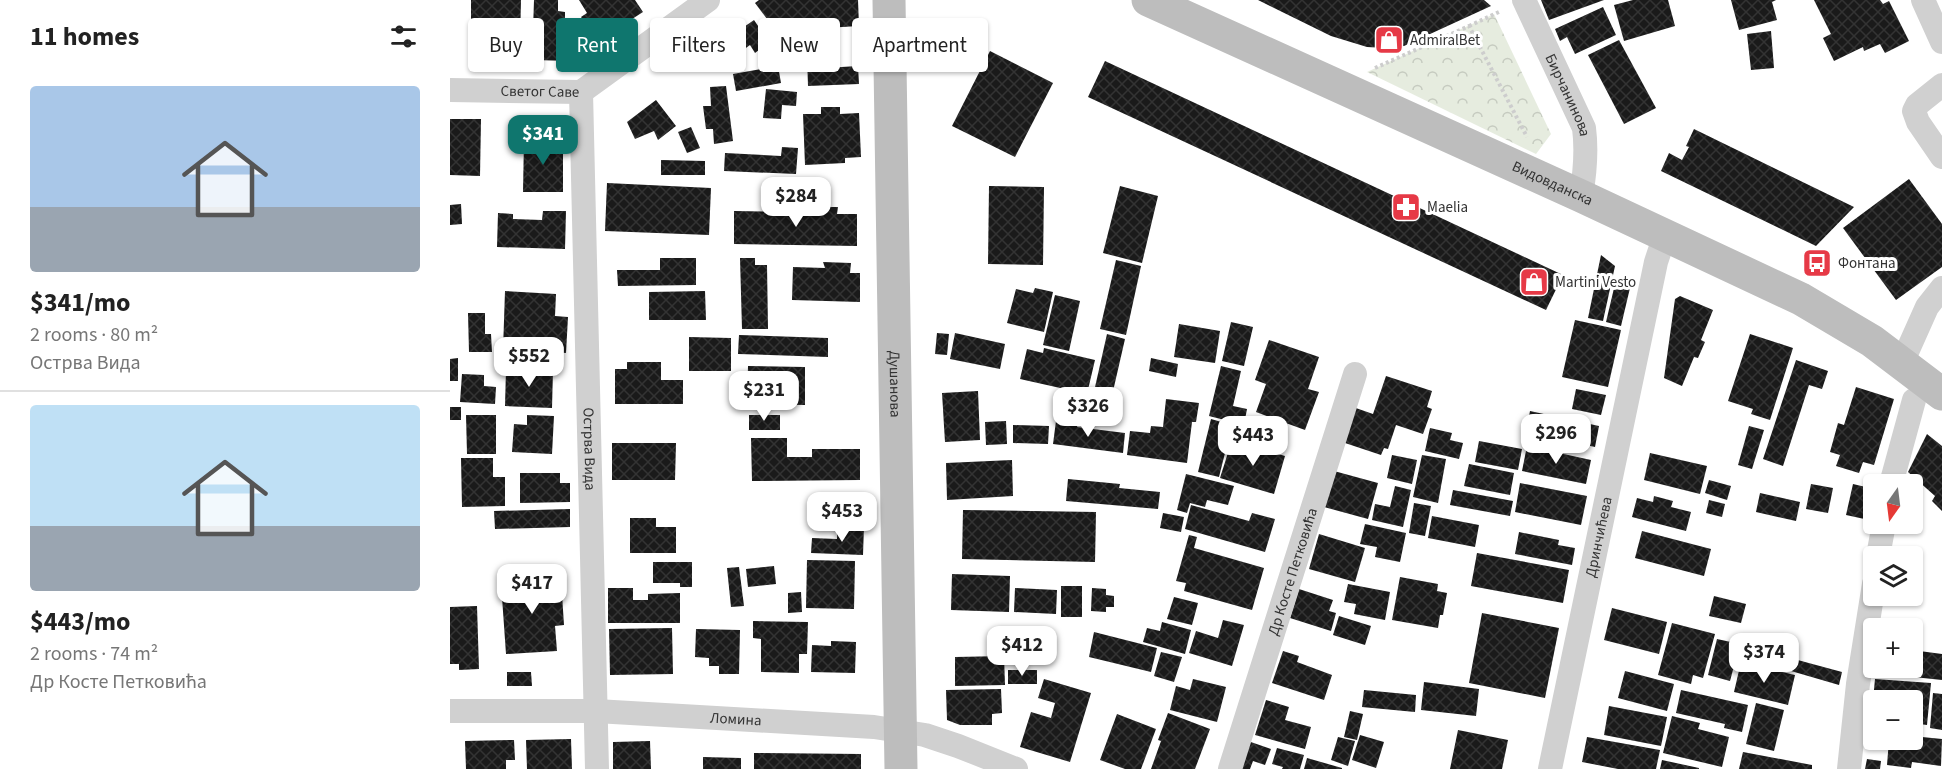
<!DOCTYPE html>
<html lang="en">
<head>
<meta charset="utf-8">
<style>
  :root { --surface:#fff; --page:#f2f2f2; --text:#222; --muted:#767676; --line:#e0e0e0; --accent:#0f766e }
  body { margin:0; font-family:"Source Sans 3",sans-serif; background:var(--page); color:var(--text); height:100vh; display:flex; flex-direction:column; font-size:22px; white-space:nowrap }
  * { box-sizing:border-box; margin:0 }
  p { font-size:20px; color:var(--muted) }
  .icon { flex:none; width:33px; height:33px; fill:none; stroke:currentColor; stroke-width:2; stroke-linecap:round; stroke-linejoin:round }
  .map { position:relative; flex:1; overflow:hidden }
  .drawer { display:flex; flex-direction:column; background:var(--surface); width:450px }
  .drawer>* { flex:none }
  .hud { position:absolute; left:18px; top:18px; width:570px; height:54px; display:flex; gap:12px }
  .needle { width:39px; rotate:194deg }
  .buttons { position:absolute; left:1413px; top:474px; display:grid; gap:12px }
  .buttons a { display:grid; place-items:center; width:60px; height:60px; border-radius:6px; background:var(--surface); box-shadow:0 2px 4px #0004; font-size:30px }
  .price { position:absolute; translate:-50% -51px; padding:0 14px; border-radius:12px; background:#fff; color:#222; font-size:20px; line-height:39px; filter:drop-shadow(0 2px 3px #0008) }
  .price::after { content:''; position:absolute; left:50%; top:36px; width:18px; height:14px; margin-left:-9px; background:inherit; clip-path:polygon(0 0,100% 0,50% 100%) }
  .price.on { background:var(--accent); color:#fff }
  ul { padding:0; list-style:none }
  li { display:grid; align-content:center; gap:12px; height:318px; padding:0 30px }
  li+li { border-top:2px solid var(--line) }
  li span { display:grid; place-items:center; height:186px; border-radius:6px; color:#555 }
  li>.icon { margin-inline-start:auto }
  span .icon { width:108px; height:108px; fill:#fffc; stroke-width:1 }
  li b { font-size:26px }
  h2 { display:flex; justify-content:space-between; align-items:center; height:72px; padding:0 30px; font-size:26px }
  .tag { padding:0 21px; border-radius:6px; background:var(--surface); box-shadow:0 2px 4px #0004; font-size:21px; line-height:54px }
  .tag.on { background:var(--accent); color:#fff }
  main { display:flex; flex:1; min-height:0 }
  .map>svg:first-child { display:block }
  .park { fill:url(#park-crowns) }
  .building { fill:url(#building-cross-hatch) }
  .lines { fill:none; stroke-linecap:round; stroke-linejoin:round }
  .path { stroke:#cdcdcd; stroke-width:4; stroke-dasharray:3 3; stroke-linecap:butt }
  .street { stroke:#d0d0d0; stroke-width:24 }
  .secondary { stroke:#bdbdbd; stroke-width:33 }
  .labels { text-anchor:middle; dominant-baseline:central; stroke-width:6; stroke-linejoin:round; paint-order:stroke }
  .poi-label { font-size:15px; fill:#333; stroke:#fff; text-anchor:start }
  .street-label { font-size:15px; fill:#333; stroke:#fff }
</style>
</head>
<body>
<main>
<section class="drawer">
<h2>11 homes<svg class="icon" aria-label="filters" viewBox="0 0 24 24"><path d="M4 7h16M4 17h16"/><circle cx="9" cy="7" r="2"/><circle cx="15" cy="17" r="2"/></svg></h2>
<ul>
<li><span style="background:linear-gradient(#a9c7e8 65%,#9aa5b1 0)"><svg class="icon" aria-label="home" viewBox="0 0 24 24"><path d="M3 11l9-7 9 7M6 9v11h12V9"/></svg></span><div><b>$341/mo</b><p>2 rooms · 80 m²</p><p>Острва Вида</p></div></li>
<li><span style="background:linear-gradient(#bfe0f5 65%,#9aa5b1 0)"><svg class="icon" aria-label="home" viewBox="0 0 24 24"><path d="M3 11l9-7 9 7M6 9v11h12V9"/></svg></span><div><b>$443/mo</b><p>2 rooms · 74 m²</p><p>Др Косте Петковића</p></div></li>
</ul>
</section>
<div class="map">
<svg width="1492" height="769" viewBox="0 0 1492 769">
  <defs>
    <pattern id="park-crowns" width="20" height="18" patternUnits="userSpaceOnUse" patternTransform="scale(1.5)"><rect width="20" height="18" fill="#e6ecdf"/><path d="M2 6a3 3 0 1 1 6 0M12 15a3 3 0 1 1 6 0" fill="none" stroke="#c6cbc0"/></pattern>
    <pattern id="building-cross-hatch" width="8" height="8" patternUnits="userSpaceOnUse" patternTransform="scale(1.5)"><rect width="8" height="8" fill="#1a1a1a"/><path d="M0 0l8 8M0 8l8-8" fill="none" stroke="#333"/></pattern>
  </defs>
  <rect width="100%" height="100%" fill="#fff"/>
  <polygon class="park" points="1044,14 1101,134 1086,154 917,72"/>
  <g class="building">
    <polygon points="21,0 71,0 70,42 26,41 26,25 21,24"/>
    <polygon points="84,0 108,0 108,11 115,12 115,28 124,28 123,61 82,60"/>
    <polygon points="129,0 185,0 193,12 148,41 131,17 137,13"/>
    <polygon points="309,0 408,0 409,26 326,31 305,3"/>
    <polygon points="808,0 1034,0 1041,6 954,46 935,48 917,47 881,36"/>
    <polygon points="1091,0 1154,0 1099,20"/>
    <polygon points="1183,0 1218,0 1225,26 1174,41 1164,5"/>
    <polygon points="1281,0 1326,0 1322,2 1327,20 1289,30"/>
    <polygon points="1364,0 1430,0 1433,4 1439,1 1459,41 1435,53 1430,44 1414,51 1413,47 1384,61 1373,38 1381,34"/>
    <polygon points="1153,7 1166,35 1125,54 1117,37 1110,41 1105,29"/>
    <polygon points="304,20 319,42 305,53 300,45 278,61 268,45"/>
    <polygon points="1321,31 1324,68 1301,70 1297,34"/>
    <polygon points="1169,40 1206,108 1174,124 1138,55"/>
    <polygon points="540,51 603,83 565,157 502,126"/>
    <polygon points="375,55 375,68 408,66 409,84 358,86 357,56"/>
    <polygon points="655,61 1113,275 1096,310 638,97"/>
    <polygon points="328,66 331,83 286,91 283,74"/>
    <polygon points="276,86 283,141 264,144 263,129 256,129 253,106 261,106 260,87"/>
    <polygon points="316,89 347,92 346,106 332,105 331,119 313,118"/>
    <polygon points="206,100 226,126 208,140 204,131 185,139 177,122"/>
    <polygon points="371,107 390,107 390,114 409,113 411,157 395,158 395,163 355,165 353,114 371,114"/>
    <polygon points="0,119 31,119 30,176 0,175"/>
    <polygon points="241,127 250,148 237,153 228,132"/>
    <polygon points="1244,129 1404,207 1366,246 1211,171 1219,153 1232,160 1239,147 1236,146"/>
    <polygon points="74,139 113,139 113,192 73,192"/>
    <polygon points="332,147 348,148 346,174 274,171 275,153 331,156"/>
    <polygon points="211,160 255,161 255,175 211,175"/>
    <polygon points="1459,179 1492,224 1492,267 1446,300 1393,228"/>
    <polygon points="157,183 261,188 259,235 155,231"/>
    <polygon points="539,186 594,187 593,265 538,264"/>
    <polygon points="670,186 708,196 692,263 653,253"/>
    <polygon points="11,204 12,224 0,225 0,205"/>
    <polygon points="354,207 388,207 387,214 407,214 407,246 284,244 284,211 354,212"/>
    <polygon points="93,211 116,211 115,249 47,247 48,213 63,214 63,219 92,220"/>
    <polygon points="1151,255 1165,266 1153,321 1138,318"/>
    <polygon points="210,258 246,258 246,285 168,286 167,270 210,270"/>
    <polygon points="290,258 305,258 305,265 317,265 318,329 292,329"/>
    <polygon points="666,260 691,266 676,335 650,329"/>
    <polygon points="373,262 401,263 400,273 410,273 410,302 342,300 343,267 375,268"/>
    <polygon points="1165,284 1180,288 1171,326 1156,322"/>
    <polygon points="585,288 603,292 594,332 557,323 566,289 583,293"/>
    <polygon points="55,291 106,294 105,316 118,317 116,353 53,350"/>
    <polygon points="255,291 256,320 199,320 199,292"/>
    <polygon points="605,295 630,301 619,351 593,345"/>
    <polygon points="1230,296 1263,310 1251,340 1255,342 1248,358 1244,357 1232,386 1214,378 1225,299"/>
    <polygon points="18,313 35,313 35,334 41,334 42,352 19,352"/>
    <polygon points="1125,320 1171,330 1158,387 1112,377"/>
    <polygon points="781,322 803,327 794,366 772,361"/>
    <polygon points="729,324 770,331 765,363 724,357"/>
    <polygon points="487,333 499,334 497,355 485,354"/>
    <polygon points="505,333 555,344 550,369 500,359"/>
    <polygon points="657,334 675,339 661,400 643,396"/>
    <polygon points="1300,334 1343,348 1320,420 1301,414 1303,409 1278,401"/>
    <polygon points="289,335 378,338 378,357 288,354"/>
    <polygon points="239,337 281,338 281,371 239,371"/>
    <polygon points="819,340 869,357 858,389 869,392 855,430 806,412 816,384 805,380"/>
    <polygon points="594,348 645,360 637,394 570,379 577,349 593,353"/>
    <polygon points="8,358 8,381 0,381 0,359"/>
    <polygon points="701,358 728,364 726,377 699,371"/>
    <polygon points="1346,360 1378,371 1372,389 1359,385 1333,466 1313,459"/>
    <polygon points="177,362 211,362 211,380 233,380 233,404 165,404 165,369 177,369"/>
    <polygon points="298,366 355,367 355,405 297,404"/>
    <polygon points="771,366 791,371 783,406 797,409 794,425 759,416"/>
    <polygon points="56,369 103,370 102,408 55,406"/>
    <polygon points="12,374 34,375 34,386 46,387 45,404 10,402"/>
    <polygon points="936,376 982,391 977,407 982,409 973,434 946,425 938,449 934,448 931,455 892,442 903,407 923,414"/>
    <polygon points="1406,387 1444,399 1424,465 1413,462 1409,473 1386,466 1390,455 1380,452 1388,423 1394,425"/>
    <polygon points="1126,389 1156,395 1151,415 1122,409"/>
    <polygon points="528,391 530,440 495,442 492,393"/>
    <polygon points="716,399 749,403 746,422 742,422 737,463 677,455 680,431 700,433 701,426 713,427"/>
    <rect x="0" y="407" width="11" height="13"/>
    <polygon points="1080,411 1149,426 1145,447 1076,432"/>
    <polygon points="16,415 46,415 46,454 17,454"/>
    <polygon points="77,415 104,416 102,454 62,452 64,424 77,425"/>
    <rect x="299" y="415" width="31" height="15"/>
    <polygon points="761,419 782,425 769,477 748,472"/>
    <polygon points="556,421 557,444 536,445 535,422"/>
    <polygon points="606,421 628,424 627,427 675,433 673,453 603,444"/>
    <polygon points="563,425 599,426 598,444 563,443"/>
    <polygon points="1299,426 1314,430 1302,469 1288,465"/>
    <polygon points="980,428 1002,433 1000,440 1013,443 1009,459 975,451"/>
    <polygon points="1477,434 1492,446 1492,511 1482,501 1485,496 1458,472"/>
    <polygon points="301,438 337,438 337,457 362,457 362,449 410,449 410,480 302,481"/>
    <polygon points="782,440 835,456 824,494 770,478"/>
    <polygon points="1029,441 1072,449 1068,470 1025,462"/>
    <polygon points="162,443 226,443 225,480 162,480"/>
    <polygon points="1077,446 1141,460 1136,484 1072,471"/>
    <polygon points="1200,453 1257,466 1250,494 1194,480"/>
    <polygon points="942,455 967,460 962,484 937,478"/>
    <polygon points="972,455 996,459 988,503 963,497"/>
    <polygon points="11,458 43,458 43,477 55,477 55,506 12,507"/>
    <polygon points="562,460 563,496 497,500 496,463"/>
    <polygon points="1019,464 1064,473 1060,495 1014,486"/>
    <polygon points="884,471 928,483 918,519 874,507"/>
    <polygon points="70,473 110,473 110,483 120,483 120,502 70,503"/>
    <polygon points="736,474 784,486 778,505 757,500 755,507 740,503 737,513 727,510"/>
    <polygon points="618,479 670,484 669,488 710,492 708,509 616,501"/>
    <polygon points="1259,480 1281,486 1277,500 1255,493"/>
    <polygon points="1070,483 1137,496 1131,525 1065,512"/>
    <polygon points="1361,484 1383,488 1378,513 1356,509"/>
    <polygon points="1403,484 1424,489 1424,500 1419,520 1396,515"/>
    <polygon points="945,486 961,490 953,527 922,520 925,504 940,507"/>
    <polygon points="1003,490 1063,501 1060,516 1000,505"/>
    <polygon points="1310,493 1350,502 1346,521 1306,512"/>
    <polygon points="1204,496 1223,501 1221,507 1241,512 1236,531 1182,517 1187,498 1203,502"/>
    <polygon points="1259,500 1275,504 1272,517 1256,513"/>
    <polygon points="964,503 981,506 975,536 959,533"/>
    <polygon points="741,505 799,521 802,513 825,519 815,552 735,529"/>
    <polygon points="120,509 120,527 45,529 44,511"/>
    <polygon points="513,510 646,512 645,562 512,559"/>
    <polygon points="713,513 734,517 731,532 710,528"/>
    <polygon points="982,516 1029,525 1025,547 978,538"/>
    <polygon points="180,518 206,518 206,527 226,527 226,553 180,553"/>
    <polygon points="915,524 956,533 950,562 925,557 927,547 910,544"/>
    <polygon points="396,525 414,526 413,555 361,553 362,538 387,539 387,533 396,534"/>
    <polygon points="1192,531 1261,549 1254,576 1185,558"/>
    <polygon points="1069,532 1109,540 1108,545 1125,548 1122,565 1065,554"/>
    <polygon points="869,534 915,548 905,582 859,569"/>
    <polygon points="739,535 747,537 744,548 814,568 802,610 734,591 736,583 726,581"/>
    <polygon points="1027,553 1119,570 1113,603 1021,586"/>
    <polygon points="357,560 405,561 404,609 356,608"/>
    <polygon points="203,562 242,562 242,587 230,587 230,583 203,583"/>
    <polygon points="324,566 326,584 298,587 296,569"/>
    <polygon points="289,567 294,606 281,607 277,568"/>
    <polygon points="502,574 560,576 559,612 501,610"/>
    <polygon points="950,577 988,584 987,591 997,593 993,615 990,615 988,628 942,620"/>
    <polygon points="111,579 114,625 105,626 107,651 56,654 51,583"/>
    <polygon points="898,584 940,592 935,620 904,614 906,604 894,602"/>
    <rect x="611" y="586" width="21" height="31"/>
    <polygon points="158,588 183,588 183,600 198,600 198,594 230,593 230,623 158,623"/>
    <polygon points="565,588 607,590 606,614 564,612"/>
    <polygon points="642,588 656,589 656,595 664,596 664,607 656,607 656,612 641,611"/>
    <polygon points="849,589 883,600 879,611 886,613 881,631 840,618"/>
    <polygon points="351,592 352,612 338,613 338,593"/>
    <polygon points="1264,596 1296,604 1291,623 1259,616"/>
    <polygon points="724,597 748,603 742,625 717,619"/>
    <polygon points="27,606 29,669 9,670 9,664 0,664 0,607"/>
    <polygon points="1162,608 1217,622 1209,654 1154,640"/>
    <polygon points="1032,613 1109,628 1095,698 1019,683"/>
    <polygon points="889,616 921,626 915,645 883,635"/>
    <polygon points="773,620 794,625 782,666 739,653 746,631 768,638"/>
    <polygon points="303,621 358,622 357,654 349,654 349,673 311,672 311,639 303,638"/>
    <polygon points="712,622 741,630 735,654 693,642 697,628 710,631"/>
    <polygon points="1222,623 1265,634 1253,678 1243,675 1241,684 1208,675"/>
    <polygon points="222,628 223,674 160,675 159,629"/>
    <polygon points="246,629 290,630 289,674 269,674 269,666 259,666 259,658 245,657"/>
    <polygon points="644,632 707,648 701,672 639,657"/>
    <polygon points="1267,639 1290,644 1280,681 1258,675"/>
    <polygon points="381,641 406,642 405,673 361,672 362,645 381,646"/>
    <polygon points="1462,650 1492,654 1492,680 1454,676 1455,668 1462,668"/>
    <polygon points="833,651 849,656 847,662 882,675 874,700 822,683"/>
    <polygon points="711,652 732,657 724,682 704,676"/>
    <polygon points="554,656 555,685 505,686 505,657"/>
    <polygon points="1344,659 1392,672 1389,685 1341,671"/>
    <polygon points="1291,662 1345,675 1338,705 1284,692"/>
    <rect x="558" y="670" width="29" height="14"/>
    <polygon points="1175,671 1224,684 1217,711 1168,698"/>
    <polygon points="57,672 81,672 82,686 57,686"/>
    <polygon points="594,679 641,693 620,762 570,747 581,712 601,718 605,703 588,698"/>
    <polygon points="743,679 776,687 767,722 720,710 726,686 740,690"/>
    <polygon points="1425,679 1481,683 1477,725 1462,723 1462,700 1423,700"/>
    <polygon points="974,682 1029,689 1026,716 971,710"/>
    <polygon points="551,689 552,713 542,714 542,725 510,725 497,720 496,690"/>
    <polygon points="914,690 966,695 965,712 912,707"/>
    <polygon points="1231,690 1298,705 1292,732 1274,728 1275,724 1226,713"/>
    <polygon points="1483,693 1492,694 1492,730 1480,728"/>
    <polygon points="816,700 839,707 835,720 861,727 855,749 805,735"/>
    <polygon points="1306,703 1334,710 1324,751 1296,744"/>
    <polygon points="1159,706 1217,717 1211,746 1154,735"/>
    <polygon points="900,711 913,714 907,740 894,737"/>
    <polygon points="718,713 760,729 745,769 701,769 711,741 708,740"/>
    <polygon points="667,714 706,729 691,769 675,769 650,760"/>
    <polygon points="1222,716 1250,723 1248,729 1279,737 1272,767 1213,753"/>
    <polygon points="1008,730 1058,740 1052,769 1000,769"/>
    <polygon points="910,735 934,742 926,768 902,760"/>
    <polygon points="1462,736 1492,739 1491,766 1462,762 1461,768 1437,765 1439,740 1462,740"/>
    <polygon points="888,737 905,741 898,766 881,760"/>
    <polygon points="1137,737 1210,750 1206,769 1168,769 1132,762"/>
    <polygon points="121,739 122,769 77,769 76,740"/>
    <polygon points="64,740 65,760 56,760 56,769 16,769 15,741"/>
    <polygon points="200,741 201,769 163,769 163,742"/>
    <polygon points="798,741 821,749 815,765 803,761 800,769 788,769"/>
    <polygon points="827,748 854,755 850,769 832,769 833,767 822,764"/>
    <polygon points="1293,752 1362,765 1362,769 1289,769"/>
    <polygon points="304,753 411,754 411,769 304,769"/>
    <polygon points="253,757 291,758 291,769 253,769"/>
    <polygon points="857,758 892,768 892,769 854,769"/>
    <polygon points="1417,759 1431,761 1430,769 1415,769"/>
    <polygon points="1212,760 1249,768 1249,769 1210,769"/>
  </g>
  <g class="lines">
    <g class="path">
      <polyline points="1019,26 1051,11"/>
      <polyline points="925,68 1019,26 1077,137"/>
    </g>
    <g class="street">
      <path id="s1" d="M1074,0L1134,128C1137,151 1135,173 1131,196"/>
      <polyline points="1473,0 1492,42"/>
      <polyline points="1492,85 1467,105 1464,111 1468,122 1492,157"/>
      <path id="s2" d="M0,90L131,92L258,0"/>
      <path id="s3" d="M131,92L147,769"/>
      <polyline points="1452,363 1477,307 1492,288"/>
      <polyline points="1441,484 1464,400"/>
      <polyline points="1428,556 1434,524"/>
      <path id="s4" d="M0,711H146L424,727L475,735L508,746L566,769"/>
      <path id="s5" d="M780,769L905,374"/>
      <path id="s6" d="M1100,769L1206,262L1215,235"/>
      <polyline points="1399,769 1408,684 1424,584"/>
    </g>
    <g class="secondary">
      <path id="s7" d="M439,0L451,769"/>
      <path id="s8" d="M698,0L1131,196L1351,299L1422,341L1492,394"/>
    </g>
  </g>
  <defs>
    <g id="shop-square" transform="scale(1.5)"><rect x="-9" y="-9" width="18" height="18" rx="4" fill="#e63946" stroke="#fff"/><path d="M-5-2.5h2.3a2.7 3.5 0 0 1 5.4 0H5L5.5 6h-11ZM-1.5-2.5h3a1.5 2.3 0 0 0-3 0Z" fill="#fff"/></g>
    <g id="pharmacy-square" transform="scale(1.5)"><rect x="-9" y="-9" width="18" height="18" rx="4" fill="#e63946" stroke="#fff"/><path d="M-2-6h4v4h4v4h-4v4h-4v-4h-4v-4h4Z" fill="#fff"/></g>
    <g id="bus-square" transform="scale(1.5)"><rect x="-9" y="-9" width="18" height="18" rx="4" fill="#e63946" stroke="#fff"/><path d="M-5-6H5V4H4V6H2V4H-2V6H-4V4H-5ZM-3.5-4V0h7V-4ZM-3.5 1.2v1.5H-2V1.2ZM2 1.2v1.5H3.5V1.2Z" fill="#fff"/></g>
  </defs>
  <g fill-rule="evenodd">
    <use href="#shop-square" x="939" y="40"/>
    <use href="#pharmacy-square" x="956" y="207"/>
    <use href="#bus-square" x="1367" y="263"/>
    <use href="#shop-square" x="1084" y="282"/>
  </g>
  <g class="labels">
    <g class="poi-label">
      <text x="960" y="40">AdmiralBet</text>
      <text x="977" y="207">Maelia</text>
      <text x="1388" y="263">Фонтана</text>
      <text x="1105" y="282">Martini Vesto</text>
    </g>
    <g class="street-label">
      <text stroke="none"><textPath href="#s2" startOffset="90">Светог Саве</textPath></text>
      <text stroke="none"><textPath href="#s1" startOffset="105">Бирчанинова</textPath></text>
      <text stroke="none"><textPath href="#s8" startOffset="444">Видовданска</textPath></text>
      <text stroke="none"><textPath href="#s7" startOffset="384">Душанова</textPath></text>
      <text stroke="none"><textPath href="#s3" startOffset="357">Острва Вида</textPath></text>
      <text stroke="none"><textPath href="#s6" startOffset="237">Дринчићева</textPath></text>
      <text stroke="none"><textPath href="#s5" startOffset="207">Др Косте Петковића</textPath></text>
      <text stroke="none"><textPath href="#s4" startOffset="286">Ломина</textPath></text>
    </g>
  </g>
</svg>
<div class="buttons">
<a><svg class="needle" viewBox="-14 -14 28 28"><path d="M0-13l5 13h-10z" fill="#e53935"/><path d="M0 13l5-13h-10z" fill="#767676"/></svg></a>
<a><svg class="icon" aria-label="layers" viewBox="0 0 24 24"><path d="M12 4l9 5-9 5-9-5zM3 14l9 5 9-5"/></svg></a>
<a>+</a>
<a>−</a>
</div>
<b class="price on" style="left:93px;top:166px">$341</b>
<b class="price" style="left:346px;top:228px">$284</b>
<b class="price" style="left:79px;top:388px">$552</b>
<b class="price" style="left:314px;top:422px">$231</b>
<b class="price" style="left:638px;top:438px">$326</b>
<b class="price" style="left:1106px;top:465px">$296</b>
<b class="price" style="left:803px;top:467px">$443</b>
<b class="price" style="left:392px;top:543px">$453</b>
<b class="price" style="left:82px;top:615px">$417</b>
<b class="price" style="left:572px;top:677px">$412</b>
<b class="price" style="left:1314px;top:684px">$374</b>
<div class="hud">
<a class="tag">Buy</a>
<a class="tag on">Rent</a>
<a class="tag">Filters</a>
<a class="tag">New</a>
<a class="tag">Apartment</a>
</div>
</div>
</main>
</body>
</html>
